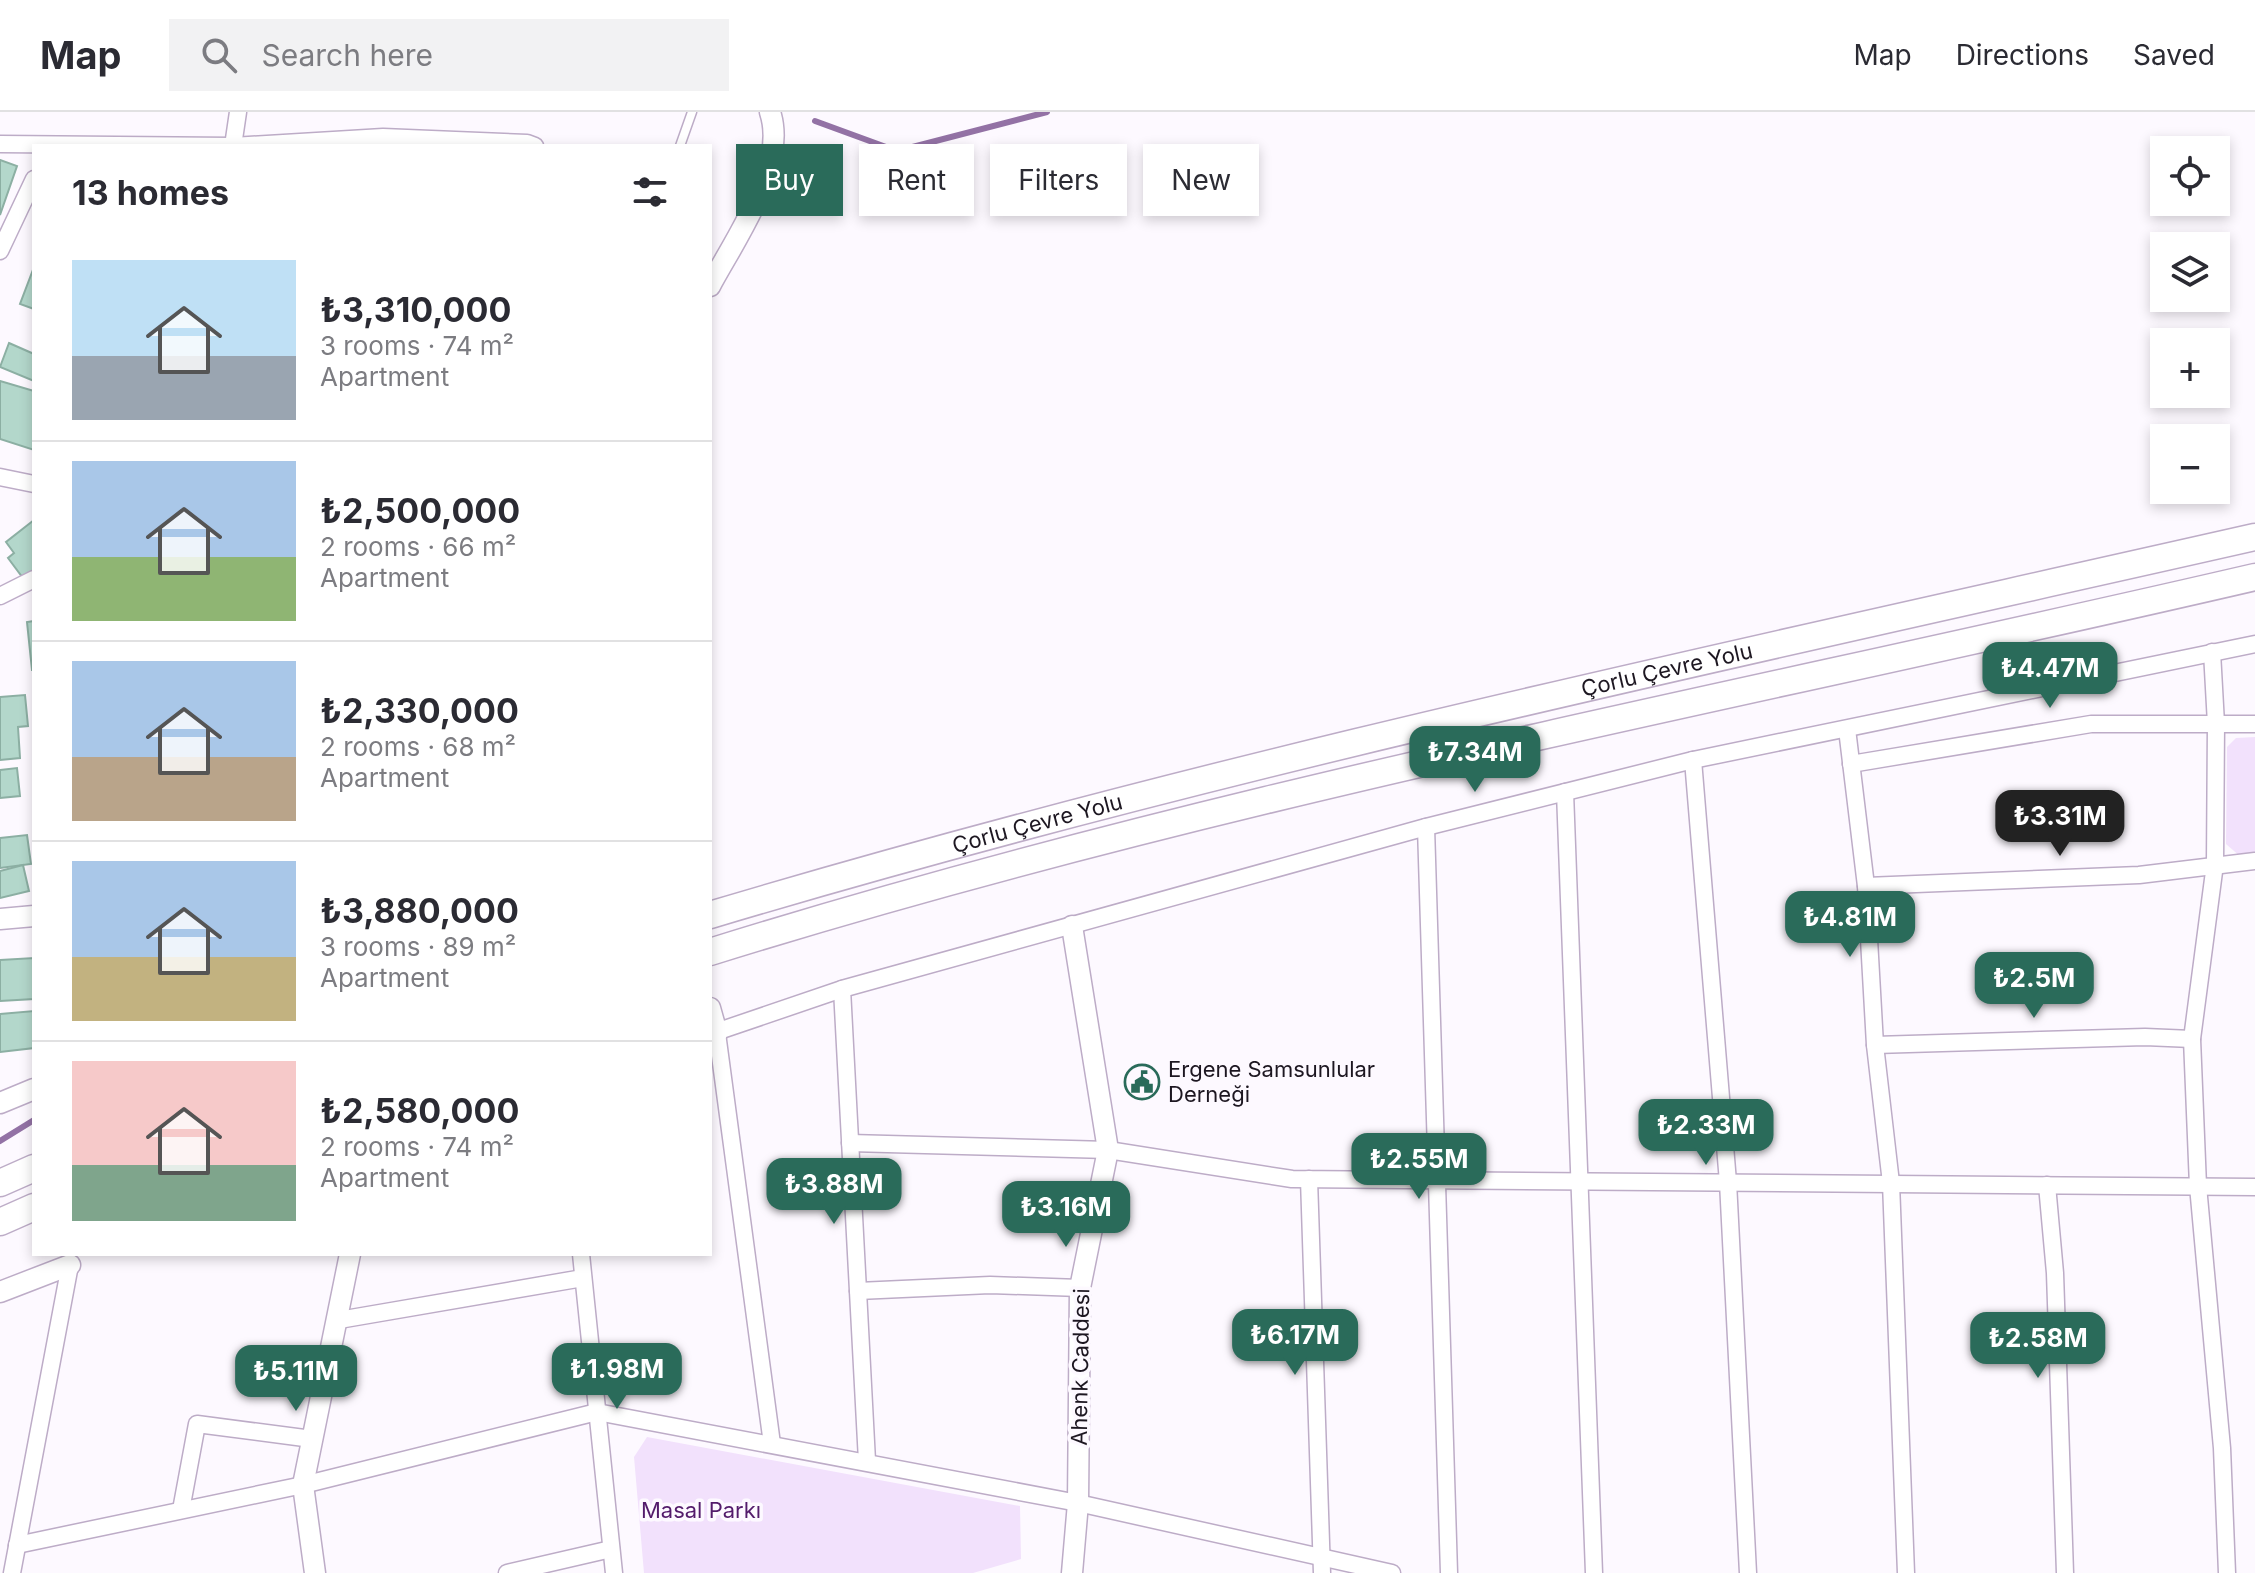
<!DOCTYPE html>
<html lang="en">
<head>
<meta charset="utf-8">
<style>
  :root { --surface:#fff; --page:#f2f2f3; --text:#2b2b33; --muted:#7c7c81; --line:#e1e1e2; --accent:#2a6b5a }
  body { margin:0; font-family:Inter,sans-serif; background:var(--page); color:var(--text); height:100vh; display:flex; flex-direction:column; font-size:30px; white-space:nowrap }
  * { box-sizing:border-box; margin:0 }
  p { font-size:26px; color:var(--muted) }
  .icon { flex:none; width:44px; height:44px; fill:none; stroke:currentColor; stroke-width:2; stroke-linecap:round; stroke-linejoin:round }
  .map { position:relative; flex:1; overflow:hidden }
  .side { position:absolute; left:32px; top:32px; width:680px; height:1112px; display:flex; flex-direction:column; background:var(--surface); border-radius:0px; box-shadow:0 4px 12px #0003 }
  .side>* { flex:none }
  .top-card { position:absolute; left:736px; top:32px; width:760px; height:72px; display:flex; gap:16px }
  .controls { position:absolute; left:2150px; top:24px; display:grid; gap:16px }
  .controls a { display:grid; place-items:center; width:80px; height:80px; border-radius:0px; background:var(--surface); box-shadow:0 4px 12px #0003; font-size:40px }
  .price { position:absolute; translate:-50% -68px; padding:0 18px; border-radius:16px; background:var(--accent); color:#fff; font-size:26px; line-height:52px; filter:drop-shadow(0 2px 4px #0008) }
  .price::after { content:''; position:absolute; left:50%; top:48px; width:24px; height:18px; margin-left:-12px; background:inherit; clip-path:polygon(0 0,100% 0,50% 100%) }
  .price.current { background:#222; color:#fff }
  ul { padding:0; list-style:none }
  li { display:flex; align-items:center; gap:24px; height:200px; padding:0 40px }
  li+li { border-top:2px solid var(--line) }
  li span { display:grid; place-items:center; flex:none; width:224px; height:160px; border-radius:0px; color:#555 }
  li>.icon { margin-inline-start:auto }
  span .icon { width:96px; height:96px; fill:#fffc; stroke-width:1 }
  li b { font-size:34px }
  h2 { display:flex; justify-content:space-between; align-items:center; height:96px; padding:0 40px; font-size:34px }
  .tag { padding:0 28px; border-radius:0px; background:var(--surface); box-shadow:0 4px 12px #0003; font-size:28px; line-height:72px }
  .tag.current { background:var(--accent); color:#fff }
  header { display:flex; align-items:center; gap:48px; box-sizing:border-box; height:112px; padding:0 40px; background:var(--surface); border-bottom:2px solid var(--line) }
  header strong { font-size:38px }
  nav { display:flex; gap:44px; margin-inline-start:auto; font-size:28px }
  .search { width:560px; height:72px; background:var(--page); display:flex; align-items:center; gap:20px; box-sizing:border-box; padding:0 28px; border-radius:0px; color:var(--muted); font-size:30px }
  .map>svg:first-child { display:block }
  .green { fill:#f2e1fc }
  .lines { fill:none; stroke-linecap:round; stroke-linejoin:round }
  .stream { stroke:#9372a5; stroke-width:6 }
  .building { fill:#b3d7cb; stroke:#8cafa3; stroke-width:2 }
  .service-casing { stroke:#bdacc7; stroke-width:11 }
  .minor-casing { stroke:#bdacc7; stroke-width:19 }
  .tertiary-casing { stroke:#bdacc7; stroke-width:23 }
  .trunk-casing { stroke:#bdacc7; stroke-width:29 }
  .service { stroke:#fff; stroke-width:8 }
  .minor { stroke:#fff; stroke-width:16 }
  .tertiary { stroke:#fff; stroke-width:20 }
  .trunk { stroke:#fff; stroke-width:26 }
  .labels { text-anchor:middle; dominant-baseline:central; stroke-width:7; stroke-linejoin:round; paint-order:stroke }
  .street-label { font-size:22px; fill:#1d1721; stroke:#fdf9ff }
  .poi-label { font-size:22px; fill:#1d1721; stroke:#fdf9ff; text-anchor:start }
  .park-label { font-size:22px; fill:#531b6b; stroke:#fdf9ff }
</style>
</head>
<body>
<header>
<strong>Map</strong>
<div class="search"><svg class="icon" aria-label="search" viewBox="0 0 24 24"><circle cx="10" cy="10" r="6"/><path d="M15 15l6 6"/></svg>Search here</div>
<nav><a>Map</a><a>Directions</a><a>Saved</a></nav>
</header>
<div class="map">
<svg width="2255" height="1461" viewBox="0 0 2255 1461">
  <rect width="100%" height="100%" fill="#fdf9ff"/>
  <g class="green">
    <polygon points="2255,625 2255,743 2241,745 2226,732 2227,635 2236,626"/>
    <polygon points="647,1325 1020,1394 1021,1447 973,1461 644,1461 634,1345"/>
  </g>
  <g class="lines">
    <g class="stream">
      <polyline points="815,9 897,39 1047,0"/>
      <polyline points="0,1029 34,1008"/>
    </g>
  </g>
  <g class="building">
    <polygon points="0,48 17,54 0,103"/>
    <polygon points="34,155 34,197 20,192"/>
    <polygon points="9,231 34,242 34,269 0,255"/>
    <polygon points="0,269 34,279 34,338 0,327"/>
    <polygon points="34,408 34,458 23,466 8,446 14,441 6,430"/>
    <polygon points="34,509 34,558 32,558 27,510"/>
    <polygon points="25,583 28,614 18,615 20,646 0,648 0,585"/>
    <polygon points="17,656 20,684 0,686 0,658"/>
    <polygon points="27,723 31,752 0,756 0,726"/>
    <polygon points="23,753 29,779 0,786 0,759"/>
    <polygon points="34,846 34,887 0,889 0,848"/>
    <polygon points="34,899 34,936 0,940 0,902"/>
  </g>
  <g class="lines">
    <g class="service-casing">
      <polyline id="service" points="680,34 692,0"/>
    </g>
    <g class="minor-casing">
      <g id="minor">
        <polyline points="0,32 233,34 383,25 527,31 535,34"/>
        <polyline points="233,34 238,0"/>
        <polyline points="0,139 34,67"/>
        <polyline points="0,365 34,372"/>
        <polyline points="0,484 34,467"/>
        <polyline points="2212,540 2216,612 2215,752 2192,927 2198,1074 2222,1336 2227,1461"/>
        <polyline points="1847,617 1866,774 1875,933 1891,1071 1906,1461"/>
        <polyline points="1693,648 1728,1070 1748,1461"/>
        <polyline points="1851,652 2091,612 2255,612"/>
        <polyline points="1565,680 1594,1461"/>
        <polyline points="1426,715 1449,1461"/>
        <polyline points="1866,774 2139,763 2255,749"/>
        <polyline points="842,877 867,1349"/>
        <polyline points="717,921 772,1332"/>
        <polyline points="710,922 842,877 1426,715 1693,648 2255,532"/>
        <polyline points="1875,933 2145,925 2192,927"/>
        <polyline points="850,1031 1108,1038 1292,1067 2255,1075"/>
        <polyline points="1309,1067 1322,1461"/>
        <polyline points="2047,1073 2055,1161 2065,1461"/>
        <polyline points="581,1142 614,1461"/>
        <polyline points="858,1179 990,1173 1080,1176"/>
        <polyline points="339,1208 583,1166"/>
        <polyline points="181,1398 197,1312 312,1327"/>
        <polyline points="17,1433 303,1373 597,1300 1078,1391 1392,1461"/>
        <polyline points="12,1461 70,1153"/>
        <polyline points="507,1461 611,1437"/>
      </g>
    </g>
    <g class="tertiary-casing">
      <g id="tertiary">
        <path d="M710,174C735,127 788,54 770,0"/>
        <polyline points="0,807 34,804"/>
        <polyline points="1072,814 1108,1038 1080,1176 1078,1391 1072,1461"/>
        <polyline points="710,896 717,921"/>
        <polyline points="0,991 34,977"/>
        <polyline points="0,1180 70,1153"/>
        <polyline points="315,1461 303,1373 350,1142"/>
      </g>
    </g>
    <g class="trunk-casing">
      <g id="trunk">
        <path id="s1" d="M710,803C1218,651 1738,542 2255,425"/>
        <path d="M710,840C1216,682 1739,585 2255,465"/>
        <polyline points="0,1071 34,1056"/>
        <polyline points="0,1110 34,1095"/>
      </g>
    </g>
    <use href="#service" class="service"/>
    <use href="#minor" class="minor"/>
    <use href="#tertiary" class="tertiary"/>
    <use href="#trunk" class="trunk"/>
  </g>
  <defs>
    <g id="civic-ring" transform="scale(1.8)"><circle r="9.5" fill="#fdf9ff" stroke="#2a6b5a" stroke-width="1.5"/><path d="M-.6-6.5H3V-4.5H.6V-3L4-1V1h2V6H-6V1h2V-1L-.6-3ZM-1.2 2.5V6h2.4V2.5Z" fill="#2a6b5a"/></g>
  </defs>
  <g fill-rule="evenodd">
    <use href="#civic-ring" x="1142" y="970"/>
  </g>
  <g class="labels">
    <g class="street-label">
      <text stroke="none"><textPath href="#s1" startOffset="988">Çorlu Çevre Yolu</textPath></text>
      <text stroke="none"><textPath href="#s1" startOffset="340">Çorlu Çevre Yolu</textPath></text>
      <text transform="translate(1080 1255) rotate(-89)">Ahenk Caddesi</text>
    </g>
    <g class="poi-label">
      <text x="1168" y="957">Ergene Samsunlular<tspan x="1168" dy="25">Derneği</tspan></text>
    </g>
    <g class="park-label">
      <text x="701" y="1398">Masal Parkı</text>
    </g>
  </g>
</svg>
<div class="controls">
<a><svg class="icon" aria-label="locate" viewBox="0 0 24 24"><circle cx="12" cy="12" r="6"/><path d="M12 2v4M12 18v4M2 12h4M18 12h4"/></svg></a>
<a><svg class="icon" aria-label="layers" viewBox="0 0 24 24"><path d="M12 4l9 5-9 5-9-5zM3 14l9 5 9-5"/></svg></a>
<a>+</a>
<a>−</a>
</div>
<b class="price" style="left:2050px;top:598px">₺4.47M</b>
<b class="price" style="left:1475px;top:682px">₺7.34M</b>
<b class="price current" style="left:2060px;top:746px">₺3.31M</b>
<b class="price" style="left:1850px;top:847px">₺4.81M</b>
<b class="price" style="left:2034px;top:908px">₺2.5M</b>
<b class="price" style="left:1706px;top:1055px">₺2.33M</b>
<b class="price" style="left:1419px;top:1089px">₺2.55M</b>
<b class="price" style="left:834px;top:1114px">₺3.88M</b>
<b class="price" style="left:1066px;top:1137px">₺3.16M</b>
<b class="price" style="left:1295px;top:1265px">₺6.17M</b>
<b class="price" style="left:2038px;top:1268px">₺2.58M</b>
<b class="price" style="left:617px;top:1299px">₺1.98M</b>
<b class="price" style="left:296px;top:1301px">₺5.11M</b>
<div class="top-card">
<a class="tag current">Buy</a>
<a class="tag">Rent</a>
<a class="tag">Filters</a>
<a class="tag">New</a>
</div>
<section class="side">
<h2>13 homes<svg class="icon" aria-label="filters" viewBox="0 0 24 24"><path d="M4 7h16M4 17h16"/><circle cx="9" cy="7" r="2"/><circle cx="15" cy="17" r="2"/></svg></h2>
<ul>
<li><span style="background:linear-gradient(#bfe0f5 60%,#9aa5b1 0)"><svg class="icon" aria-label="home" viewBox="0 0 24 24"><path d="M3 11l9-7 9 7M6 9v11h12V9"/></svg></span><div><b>₺3,310,000</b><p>3 rooms · 74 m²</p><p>Apartment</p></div></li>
<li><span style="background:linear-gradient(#a9c7e8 60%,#8fb573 0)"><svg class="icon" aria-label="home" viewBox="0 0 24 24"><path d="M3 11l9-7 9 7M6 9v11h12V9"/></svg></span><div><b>₺2,500,000</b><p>2 rooms · 66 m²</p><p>Apartment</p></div></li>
<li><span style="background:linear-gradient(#a9c7e8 60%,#b9a48a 0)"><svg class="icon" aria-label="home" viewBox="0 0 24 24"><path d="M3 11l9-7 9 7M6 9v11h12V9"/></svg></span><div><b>₺2,330,000</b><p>2 rooms · 68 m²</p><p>Apartment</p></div></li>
<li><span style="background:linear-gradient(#a9c7e8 60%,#c2b280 0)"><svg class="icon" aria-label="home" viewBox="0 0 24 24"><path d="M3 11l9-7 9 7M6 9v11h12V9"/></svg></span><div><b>₺3,880,000</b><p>3 rooms · 89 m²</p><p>Apartment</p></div></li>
<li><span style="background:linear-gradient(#f6c9c9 65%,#7fa58c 0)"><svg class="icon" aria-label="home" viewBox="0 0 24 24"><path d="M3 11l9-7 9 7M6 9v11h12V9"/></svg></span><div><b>₺2,580,000</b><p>2 rooms · 74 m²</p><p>Apartment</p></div></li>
</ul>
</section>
</div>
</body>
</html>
